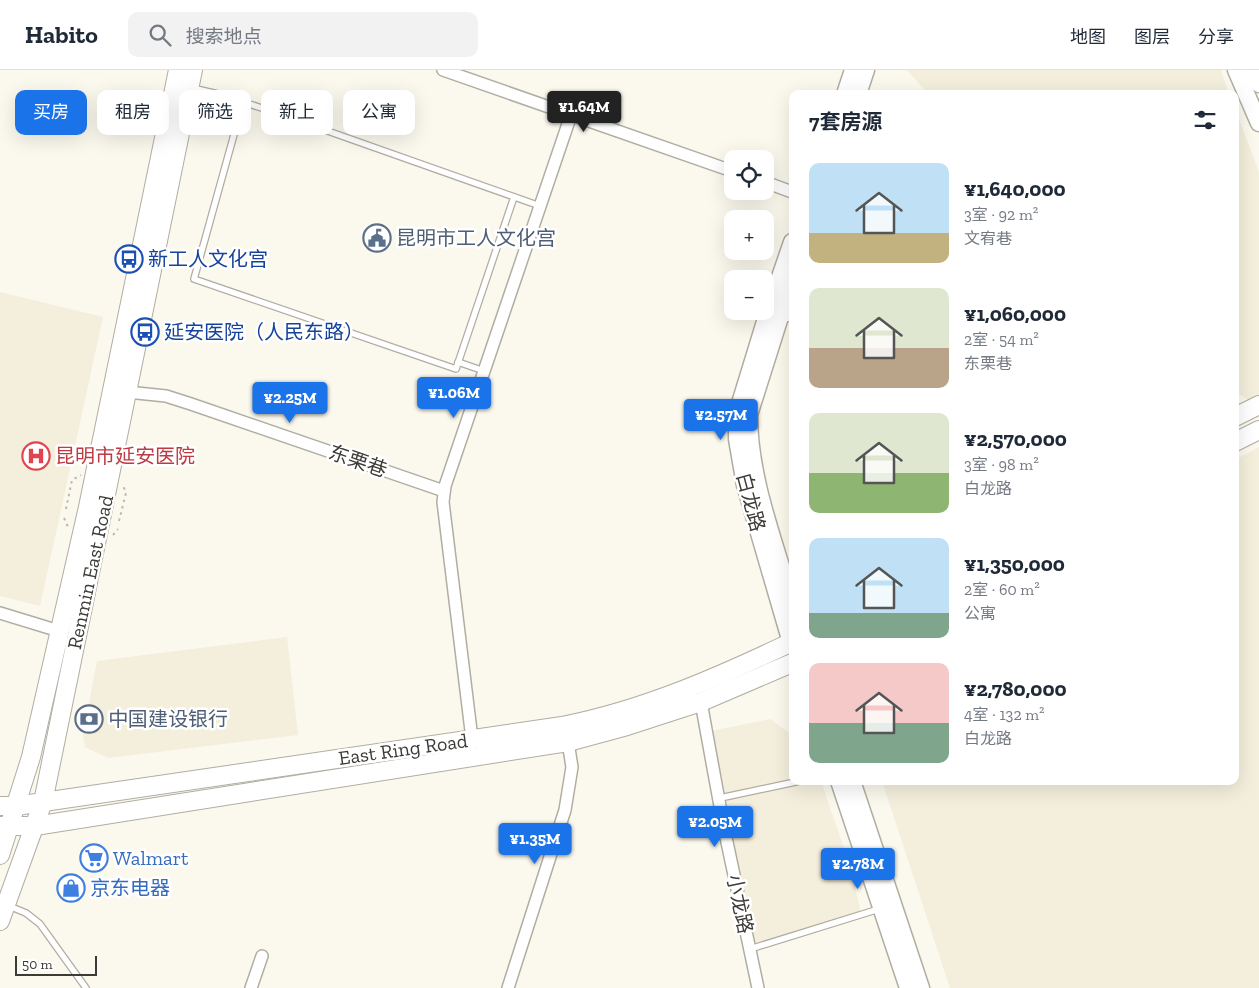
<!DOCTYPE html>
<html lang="zh">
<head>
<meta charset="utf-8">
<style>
  :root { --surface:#fff; --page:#f2f2f3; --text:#1f2937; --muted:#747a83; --line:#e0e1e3; --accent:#1a73e8 }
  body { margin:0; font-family:"Zilla Slab","Noto Sans SC",serif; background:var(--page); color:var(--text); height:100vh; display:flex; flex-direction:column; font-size:19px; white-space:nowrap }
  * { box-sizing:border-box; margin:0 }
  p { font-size:16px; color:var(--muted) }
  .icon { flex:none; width:28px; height:28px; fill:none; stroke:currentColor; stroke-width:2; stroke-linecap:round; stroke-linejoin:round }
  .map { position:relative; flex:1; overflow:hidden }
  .drawer { position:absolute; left:789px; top:20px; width:450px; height:695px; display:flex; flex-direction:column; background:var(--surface); border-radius:10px; box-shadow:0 5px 20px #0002 }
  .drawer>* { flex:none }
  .guide { position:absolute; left:15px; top:20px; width:475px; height:45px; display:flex; gap:10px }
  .fabs { position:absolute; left:724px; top:80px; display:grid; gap:10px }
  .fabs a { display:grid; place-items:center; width:50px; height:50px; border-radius:10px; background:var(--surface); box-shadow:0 5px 20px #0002; font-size:25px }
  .scale { position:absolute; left:15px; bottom:12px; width:82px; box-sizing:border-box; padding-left:5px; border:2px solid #3d3b37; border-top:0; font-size:14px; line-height:18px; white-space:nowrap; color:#3d3b37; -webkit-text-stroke:4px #fff; paint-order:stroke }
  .price { position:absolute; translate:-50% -42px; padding:0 11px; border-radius:5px; background:var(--accent); color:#fff; font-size:16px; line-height:32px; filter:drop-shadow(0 1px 2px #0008) }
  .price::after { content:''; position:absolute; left:50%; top:30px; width:15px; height:11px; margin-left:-8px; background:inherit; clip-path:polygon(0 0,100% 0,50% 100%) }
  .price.selected { background:#222; color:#fff }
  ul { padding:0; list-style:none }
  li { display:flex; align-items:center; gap:15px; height:125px; padding:0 20px }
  li span { display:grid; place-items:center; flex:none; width:140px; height:100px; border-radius:10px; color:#555 }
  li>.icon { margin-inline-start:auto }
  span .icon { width:60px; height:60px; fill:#fffc; stroke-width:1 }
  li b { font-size:21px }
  h2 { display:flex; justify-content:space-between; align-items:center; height:60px; padding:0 20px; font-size:21px }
  .tag { padding:0 18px; border-radius:10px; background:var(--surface); box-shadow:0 5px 20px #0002; font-size:18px; line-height:45px }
  .tag.selected { background:var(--accent); color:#fff }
  header { display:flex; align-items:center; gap:30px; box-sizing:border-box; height:70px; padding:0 25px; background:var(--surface); border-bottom:1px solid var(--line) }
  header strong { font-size:24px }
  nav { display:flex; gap:28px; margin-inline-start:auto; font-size:18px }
  .search { width:350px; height:45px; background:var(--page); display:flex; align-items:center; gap:12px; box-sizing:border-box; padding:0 18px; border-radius:10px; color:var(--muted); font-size:19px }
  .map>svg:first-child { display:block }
  .built { fill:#f4eedc }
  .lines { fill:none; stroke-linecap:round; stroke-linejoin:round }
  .service-casing { stroke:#b0ada2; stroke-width:8 }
  .minor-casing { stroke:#b0ada2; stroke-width:14 }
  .secondary-casing { stroke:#b0ada2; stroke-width:19 }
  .primary-casing { stroke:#b0ada2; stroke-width:20 }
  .path { stroke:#bcb9b0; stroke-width:2; stroke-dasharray:2.5 4; stroke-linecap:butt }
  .service { stroke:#fff; stroke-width:5.5 }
  .minor { stroke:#fff; stroke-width:11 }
  .secondary { stroke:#fff; stroke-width:16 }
  .primary { stroke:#fff; stroke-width:18 }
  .labels { text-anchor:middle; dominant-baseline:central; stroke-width:5; stroke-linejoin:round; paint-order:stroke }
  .service-label { font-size:20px; fill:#4e5e75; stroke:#fff; text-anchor:start }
  .transit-label { font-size:20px; fill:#164399; stroke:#fff; text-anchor:start }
  .health-label { font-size:20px; fill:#be3a42; stroke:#fff; text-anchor:start }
  .street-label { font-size:20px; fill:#3d3b37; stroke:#fff }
  .shop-label { font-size:20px; fill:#366cbe; stroke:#fff; text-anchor:start }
</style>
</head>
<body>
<header>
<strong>Habito</strong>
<div class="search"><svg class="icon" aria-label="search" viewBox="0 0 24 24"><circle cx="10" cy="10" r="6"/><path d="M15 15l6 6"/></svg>搜索地点</div>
<nav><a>地图</a><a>图层</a><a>分享</a></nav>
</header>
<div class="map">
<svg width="1259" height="918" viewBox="0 0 1259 918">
  <rect width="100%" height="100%" fill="#fbf8ed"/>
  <g class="built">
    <polygon points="907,0 1221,0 1229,24 928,24"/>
    <polygon points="1235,39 1259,102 1259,325 1250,332 1235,320"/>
    <polygon points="0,222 103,247 40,536 0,526"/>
    <polygon points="1259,377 1259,918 950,918 882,711 1235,711 1235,390"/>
    <polygon points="287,567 298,665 108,688 85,677 83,665 97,591"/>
    <polygon points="770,649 792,665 792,711 821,711 848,790 862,847 753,880 711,661"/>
  </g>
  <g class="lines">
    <g class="service-casing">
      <g id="service">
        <polyline points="192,18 218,24 274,42 540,136"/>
        <polyline points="243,32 194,209 456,299 514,127"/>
        <polyline points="781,249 792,248"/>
        <polyline points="458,292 484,301"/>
        <polyline points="720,728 800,711"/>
        <polyline points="9,836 26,843 40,854 86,918"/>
        <polyline points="750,879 879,839"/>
      </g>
    </g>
    <g class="minor-casing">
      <g id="minor">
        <polyline points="443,0 732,101"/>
        <polyline points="765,112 792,122"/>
        <polyline points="127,322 166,326 191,334 444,421"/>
        <polyline points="0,543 59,561"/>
        <polyline points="701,632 724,758 758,918"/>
        <polyline points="472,669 443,432 445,416 571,45"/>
        <polyline points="251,918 262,886"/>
        <polyline points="508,918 565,740 572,697 568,672"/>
      </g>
    </g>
    <g class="secondary-casing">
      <g id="secondary">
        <polyline points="1236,0 1259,53"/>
        <polyline points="1253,0 1259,14"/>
        <polyline points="845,24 853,0"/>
        <polyline points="858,24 866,0"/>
        <polyline points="792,172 767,245 737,343 737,369 745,415 792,576"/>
        <path d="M792,209L749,345C749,409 775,472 792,533"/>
        <polyline points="839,711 908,918"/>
        <polyline points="852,711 921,918"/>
      </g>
    </g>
    <g class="primary-casing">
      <g id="primary">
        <polyline points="1235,347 1259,335"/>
        <polyline points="1235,372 1259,360"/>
        <path d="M0,736H16L562,656C644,640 718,607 792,572"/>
        <polyline points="0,756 35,756 568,672 627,656 701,632 792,593"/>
        <polyline points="0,785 31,687 88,437 178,0"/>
        <polyline points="0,851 43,732 193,0"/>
      </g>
    </g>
    <g class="path">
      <polyline points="66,439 72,410 81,405"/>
      <polyline points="64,448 68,457"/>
      <polyline points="119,451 126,423 123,415"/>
      <polyline points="113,465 118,459"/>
    </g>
    <use href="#service" class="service"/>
    <use href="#minor" class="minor"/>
    <use href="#secondary" class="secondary"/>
    <use href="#primary" class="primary"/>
  </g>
  <defs>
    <g id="civic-ring" transform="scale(1.4375)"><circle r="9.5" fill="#fff" stroke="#5c6f8a" stroke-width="1.5"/><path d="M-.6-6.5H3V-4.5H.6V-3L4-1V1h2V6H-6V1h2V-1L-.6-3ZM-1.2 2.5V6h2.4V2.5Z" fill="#5c6f8a"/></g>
    <g id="bus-ring" transform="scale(1.4375)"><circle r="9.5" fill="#fff" stroke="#1a4fb4" stroke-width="1.5"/><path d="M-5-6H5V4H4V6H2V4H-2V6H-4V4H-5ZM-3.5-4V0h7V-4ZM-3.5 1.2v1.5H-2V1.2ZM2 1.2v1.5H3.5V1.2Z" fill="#1a4fb4"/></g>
    <g id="hospital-ring" transform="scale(1.4375)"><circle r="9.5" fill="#fff" stroke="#e0444e" stroke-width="1.5"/><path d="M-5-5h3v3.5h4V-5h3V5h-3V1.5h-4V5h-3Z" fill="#e0444e"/></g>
    <g id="bank-ring" transform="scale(1.4375)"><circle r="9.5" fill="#fff" stroke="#5c6f8a" stroke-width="1.5"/><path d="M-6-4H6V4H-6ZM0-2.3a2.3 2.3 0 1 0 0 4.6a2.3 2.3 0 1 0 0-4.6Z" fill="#5c6f8a"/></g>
    <g id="supermarket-ring" transform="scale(1.4375)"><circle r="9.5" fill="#fff" stroke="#3f7fe0" stroke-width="1.5"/><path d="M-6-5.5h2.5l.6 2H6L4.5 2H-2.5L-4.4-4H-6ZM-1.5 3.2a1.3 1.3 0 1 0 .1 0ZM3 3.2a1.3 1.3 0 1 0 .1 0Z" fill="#3f7fe0"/></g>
    <g id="shop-ring" transform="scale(1.4375)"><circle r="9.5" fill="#fff" stroke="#3f7fe0" stroke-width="1.5"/><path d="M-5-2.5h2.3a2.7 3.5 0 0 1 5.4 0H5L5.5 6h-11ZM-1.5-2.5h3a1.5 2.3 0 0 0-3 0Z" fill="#3f7fe0"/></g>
  </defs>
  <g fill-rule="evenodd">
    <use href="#civic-ring" x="377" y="168"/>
    <use href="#bus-ring" x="129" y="189"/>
    <use href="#bus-ring" x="145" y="262"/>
    <use href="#hospital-ring" x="36" y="386"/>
    <use href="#bank-ring" x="89" y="649"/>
    <use href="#supermarket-ring" x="94" y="788"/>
    <use href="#shop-ring" x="71" y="818"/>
  </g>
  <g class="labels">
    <g class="service-label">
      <text x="396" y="168">昆明市工人文化宫</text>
      <text x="108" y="649">中国建设银行</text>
    </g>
    <g class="transit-label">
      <text x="148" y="189">新工人文化宫</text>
      <text x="164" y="262">延安医院（人民东路）</text>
    </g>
    <g class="health-label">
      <text x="55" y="386">昆明市延安医院</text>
    </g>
    <g class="street-label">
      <text transform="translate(358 391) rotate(19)">东栗巷</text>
      <text transform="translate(751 432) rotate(75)">白龙路</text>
      <text transform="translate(90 502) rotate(-78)">Renmin East Road</text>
      <text transform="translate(403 679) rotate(-8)">East Ring Road</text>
      <text transform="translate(740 834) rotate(78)">小龙路</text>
    </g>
    <g class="shop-label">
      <text x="113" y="788">Walmart</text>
      <text x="90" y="818">京东电器</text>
    </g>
  </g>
</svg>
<div class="fabs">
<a><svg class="icon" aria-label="locate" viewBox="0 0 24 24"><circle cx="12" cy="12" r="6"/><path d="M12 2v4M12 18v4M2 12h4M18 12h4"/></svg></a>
<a>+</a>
<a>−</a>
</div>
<div class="scale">50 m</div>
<b class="price selected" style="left:584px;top:63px">¥1.64M</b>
<b class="price" style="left:454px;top:349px">¥1.06M</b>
<b class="price" style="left:290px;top:354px">¥2.25M</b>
<b class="price" style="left:721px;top:371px">¥2.57M</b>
<b class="price" style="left:715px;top:778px">¥2.05M</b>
<b class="price" style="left:535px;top:795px">¥1.35M</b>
<b class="price" style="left:858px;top:820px">¥2.78M</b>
<div class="guide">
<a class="tag selected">买房</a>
<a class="tag">租房</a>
<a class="tag">筛选</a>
<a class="tag">新上</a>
<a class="tag">公寓</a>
</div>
<section class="drawer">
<h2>7套房源<svg class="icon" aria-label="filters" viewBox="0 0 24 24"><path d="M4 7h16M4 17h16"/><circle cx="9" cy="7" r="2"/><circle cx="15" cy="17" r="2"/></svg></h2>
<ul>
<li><span style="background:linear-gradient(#bfe0f5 70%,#c2b280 0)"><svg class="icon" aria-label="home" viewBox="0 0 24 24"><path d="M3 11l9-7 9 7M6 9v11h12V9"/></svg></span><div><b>¥1,640,000</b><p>3室 · 92 m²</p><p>文宥巷</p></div></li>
<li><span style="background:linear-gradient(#dfe7d0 60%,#b9a48a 0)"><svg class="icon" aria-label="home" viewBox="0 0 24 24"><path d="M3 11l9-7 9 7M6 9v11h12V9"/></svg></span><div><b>¥1,060,000</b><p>2室 · 54 m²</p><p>东栗巷</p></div></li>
<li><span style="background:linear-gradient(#dfe7d0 60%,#8fb573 0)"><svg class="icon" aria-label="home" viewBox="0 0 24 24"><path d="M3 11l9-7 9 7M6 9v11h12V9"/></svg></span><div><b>¥2,570,000</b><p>3室 · 98 m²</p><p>白龙路</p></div></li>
<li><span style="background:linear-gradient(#bfe0f5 75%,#7fa58c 0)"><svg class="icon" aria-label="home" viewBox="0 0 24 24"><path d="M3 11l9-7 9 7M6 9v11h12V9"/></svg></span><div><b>¥1,350,000</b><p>2室 · 60 m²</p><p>公寓</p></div></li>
<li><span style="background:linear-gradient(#f6c9c9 60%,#7fa58c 0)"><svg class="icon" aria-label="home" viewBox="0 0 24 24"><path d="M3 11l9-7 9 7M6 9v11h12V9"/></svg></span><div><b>¥2,780,000</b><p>4室 · 132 m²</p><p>白龙路</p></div></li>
</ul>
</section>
</div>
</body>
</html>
